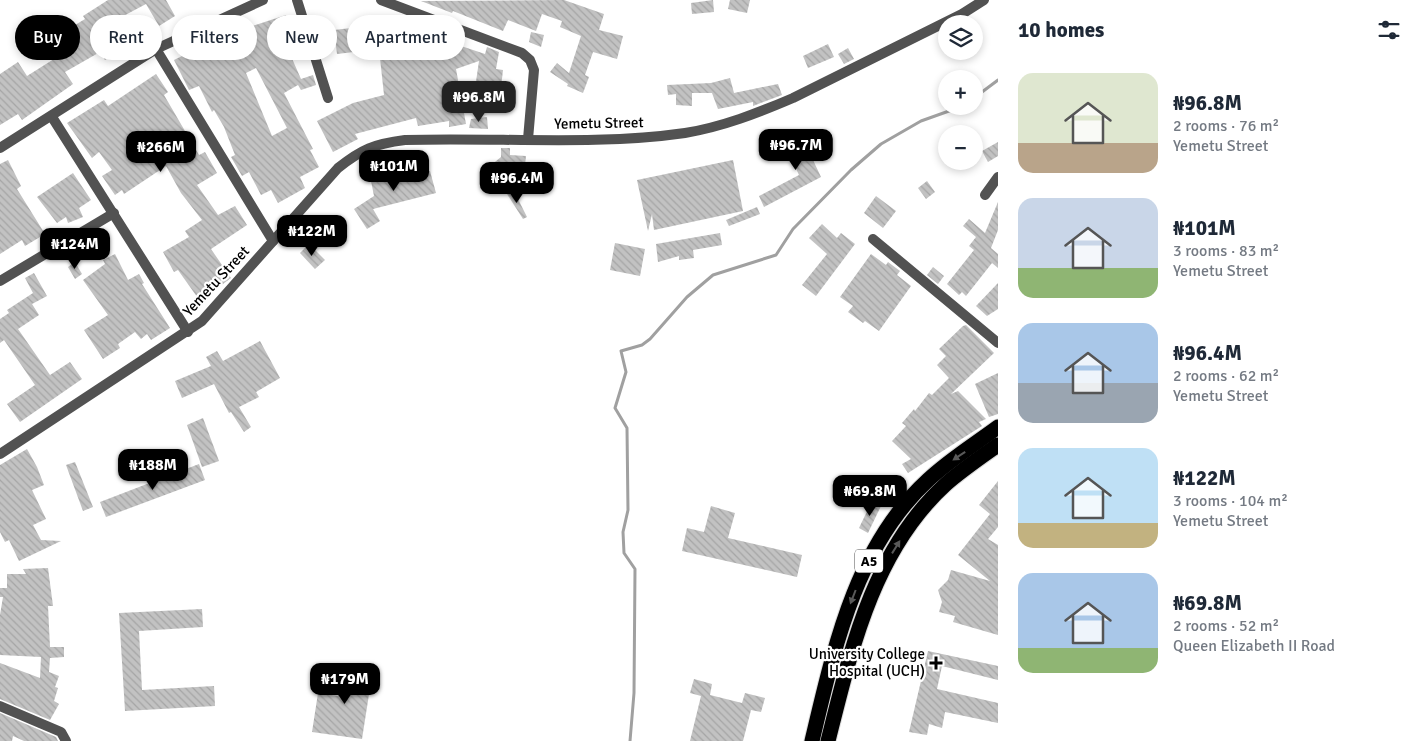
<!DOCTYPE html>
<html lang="en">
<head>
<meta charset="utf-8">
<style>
  :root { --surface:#fff; --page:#f6f6f7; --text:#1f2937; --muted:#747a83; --accent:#000 }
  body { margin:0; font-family:Signika,sans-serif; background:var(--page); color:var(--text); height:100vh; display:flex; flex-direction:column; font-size:19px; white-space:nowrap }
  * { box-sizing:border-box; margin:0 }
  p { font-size:16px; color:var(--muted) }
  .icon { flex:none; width:28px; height:28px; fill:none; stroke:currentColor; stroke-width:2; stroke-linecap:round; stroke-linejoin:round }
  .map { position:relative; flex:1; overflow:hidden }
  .side { display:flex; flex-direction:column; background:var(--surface); width:425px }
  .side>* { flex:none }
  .top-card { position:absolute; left:15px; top:15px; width:475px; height:45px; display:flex; gap:10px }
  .fabs { position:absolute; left:938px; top:15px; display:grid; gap:10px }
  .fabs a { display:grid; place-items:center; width:45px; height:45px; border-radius:50%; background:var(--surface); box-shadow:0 2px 8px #0003; font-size:25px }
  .price { position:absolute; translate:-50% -42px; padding:0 11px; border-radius:10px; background:var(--accent); color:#fff; font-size:16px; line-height:32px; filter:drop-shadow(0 1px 2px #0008) }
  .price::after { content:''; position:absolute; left:50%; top:30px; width:15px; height:11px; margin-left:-8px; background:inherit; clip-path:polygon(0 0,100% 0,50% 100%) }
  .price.selected { background:#222; color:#fff }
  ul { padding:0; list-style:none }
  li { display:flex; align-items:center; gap:15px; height:125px; padding:0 20px }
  li span { display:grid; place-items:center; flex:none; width:140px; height:100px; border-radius:15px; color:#555 }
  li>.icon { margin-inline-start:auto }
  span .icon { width:60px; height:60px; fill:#fffc; stroke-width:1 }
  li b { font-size:21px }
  h2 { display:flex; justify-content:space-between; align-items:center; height:60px; padding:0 20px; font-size:21px }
  .chip { padding:0 18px; border-radius:22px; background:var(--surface); box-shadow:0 2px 8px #0003; font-size:18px; line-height:45px }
  .chip.selected { background:var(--accent); color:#fff }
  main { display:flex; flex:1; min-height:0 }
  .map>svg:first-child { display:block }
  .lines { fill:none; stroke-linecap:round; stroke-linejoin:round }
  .stream { stroke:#a0a0a0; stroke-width:3 }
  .building { fill:url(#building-back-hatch); fill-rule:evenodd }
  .highway-casing { stroke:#dbdbdb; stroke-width:17 }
  .street { stroke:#525252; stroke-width:10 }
  .highway { stroke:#000; stroke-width:15 }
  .oneway { fill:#595959 }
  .poi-dot { fill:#000; stroke:#fff; stroke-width:2 }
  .labels { text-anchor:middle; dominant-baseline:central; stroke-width:4.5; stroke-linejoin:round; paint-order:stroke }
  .shield { fill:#fff; stroke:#4c4c4c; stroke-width:1 }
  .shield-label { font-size:14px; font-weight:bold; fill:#000 }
  .street-label { font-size:15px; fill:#000; stroke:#fff }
  .poi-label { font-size:15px; fill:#000; stroke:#fff; text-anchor:end }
</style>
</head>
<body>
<main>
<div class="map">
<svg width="998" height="741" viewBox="0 0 998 741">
  <defs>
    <pattern id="building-back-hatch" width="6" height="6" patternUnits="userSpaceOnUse" patternTransform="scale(1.25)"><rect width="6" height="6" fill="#c2c2c2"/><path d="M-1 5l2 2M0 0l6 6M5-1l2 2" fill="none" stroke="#a5a5a5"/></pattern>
  </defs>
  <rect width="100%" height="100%" fill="#fff"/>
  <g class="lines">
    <g class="stream">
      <polyline points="974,98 998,80"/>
      <polyline points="630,741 634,693 635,569 624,553 623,532 628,510 627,428 615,408 626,372 621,351 642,345 650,339 687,297 713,275 776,255 793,229 851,170 881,144 921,121 963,106"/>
    </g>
  </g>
  <g class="building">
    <polygon points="108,0 166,0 175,16 159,26 146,4 114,21 128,45 105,60 100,52 65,72 73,84 22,120 18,114 0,125 0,74 18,62 27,76 65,52 57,36 85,19 83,16"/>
    <polygon points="564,0 604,14 599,30 623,36 617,59 593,52 585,75 589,77 583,93 567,86 568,84 550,72 557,63 569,73 581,36 560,27 562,21 542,14 536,31 508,20 503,31 453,11 452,13 421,1"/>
    <polygon points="713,0 714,12 692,14 691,3"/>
    <polygon points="730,0 750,0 747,13 728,9"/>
    <path d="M286,15L295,43L286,45L301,79L313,75L316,85L301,90L298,85L284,93L313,149L310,150L319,167L300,177L305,188L278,203L271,190L261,195L249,172L242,176L231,157L235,155L224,127L214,110L212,112L199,86L189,90L174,60L222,36ZM256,68L287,128L272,136L246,73Z"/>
    <polygon points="409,21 407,32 431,33 431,36 485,54 487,47 499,52 496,69 503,70 499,105 473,102 479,61 456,69 466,124 449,127 449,121 418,126 416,118 355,134 358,139 333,152 317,121 353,103 384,95 379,49 337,54 334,30 368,26 369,31 387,29 386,24"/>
    <polygon points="531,32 544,35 541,47 529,42"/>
    <polygon points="828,44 834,57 808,68 803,56"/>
    <polygon points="848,48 854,59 844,64 838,54"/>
    <polygon points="156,74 168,92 164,95 199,155 205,152 217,173 197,185 218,215 235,206 247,225 211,249 231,278 200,301 178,270 174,272 163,252 189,237 185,231 202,220 181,193 166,166 124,194 122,190 115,195 102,176 112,170 99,152 92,158 67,123 104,100 108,106"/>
    <polygon points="730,78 734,93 778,84 782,95 753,106 753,102 718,109 712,93 692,93 692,106 676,105 676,94 668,95 667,85 711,83"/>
    <polygon points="487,117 488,129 469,128 471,119"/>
    <polygon points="806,135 818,158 813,160 821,177 764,207 759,196 799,175 785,146"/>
    <polygon points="998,142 998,156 988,162 982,151"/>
    <polygon points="501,148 510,148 510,155 526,156 525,165 509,164 497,174 490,166 501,157"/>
    <polygon points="8,160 21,186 17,189 45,234 25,246 22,240 0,254 0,164"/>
    <polygon points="733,160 743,211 654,230 652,214 648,231 637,180"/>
    <polygon points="411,166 413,175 430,171 436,193 373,209 380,221 367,229 354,209 374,196 370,176"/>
    <polygon points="73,173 91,200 79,208 83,217 68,223 66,217 57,223 37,197"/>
    <polygon points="927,181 935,192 926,199 918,188"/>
    <polygon points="514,191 527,217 523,219 507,194"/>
    <polygon points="876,196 896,211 883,228 864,213"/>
    <polygon points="998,202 998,230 991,248 998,254 998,268 992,263 966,296 962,292 959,295 947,284 974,250 969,246 976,237 963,226 969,219 985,233"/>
    <polygon points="757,207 760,214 729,226 726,220"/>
    <polygon points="822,224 837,238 841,233 855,244 816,296 802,285 827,254 809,238"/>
    <polygon points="720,233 722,245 693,250 694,258 679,260 679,256 658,262 656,244"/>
    <polygon points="88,239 94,253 81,258 76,244"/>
    <polygon points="615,243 645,249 640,276 610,270"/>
    <polygon points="309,244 325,260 315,269 300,253"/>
    <polygon points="115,254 128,280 139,274 144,283 142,284 170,328 151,340 147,334 141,339 135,332 118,344 120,348 103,359 84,330 108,315 83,280 105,264 103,260"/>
    <polygon points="871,254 886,265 888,262 900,271 897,275 911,286 879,331 865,321 863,323 848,312 853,306 840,297"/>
    <polygon points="75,262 82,274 75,279 68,267"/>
    <polygon points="933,267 944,276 938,284 927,275"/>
    <polygon points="34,273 47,296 32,304 39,315 18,329 50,375 70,362 82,379 20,422 7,404 35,385 4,340 0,343 0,319 9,313 7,310 33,293 25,278"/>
    <polygon points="998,283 998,309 987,316 976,306"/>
    <polygon points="966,325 994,353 951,394 958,391 986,419 979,422 982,426 908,473 902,464 911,459 892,441 906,426 902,423 914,409 915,411 929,393 932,395 949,378 937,365 946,356 939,349 963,326"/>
    <polygon points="260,341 280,378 256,392 259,397 239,407 251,427 244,432 231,412 229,413 214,384 182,398 175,381 211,366 206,357 217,351 223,361"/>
    <polygon points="998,373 998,414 989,417 975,384"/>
    <polygon points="203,418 219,461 202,467 187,425"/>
    <polygon points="27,449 37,467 44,485 32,490 46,519 33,525 41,540 61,541 19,561 9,540 5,542 0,532 0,465"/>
    <polygon points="75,462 93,507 83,511 66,465"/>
    <polygon points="199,464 205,480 106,517 100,502"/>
    <polygon points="998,481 998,527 988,539 998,545 998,635 953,622 955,616 939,612 942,602 938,590 948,580 951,570 990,581 958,555 990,514 979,505"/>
    <polygon points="872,501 881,506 868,533 859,528"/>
    <polygon points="711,506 735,513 728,538 802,555 797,577 682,551 687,528 704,532"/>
    <polygon points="48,568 53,606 48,606 50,647 64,647 64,657 50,658 49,672 59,676 55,687 58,688 54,701 59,704 50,720 0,699 0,663 40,678 41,657 0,655 0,615 3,597 0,597 0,588 7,588 7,574 26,574 23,569"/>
    <polygon points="202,609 203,627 139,631 142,690 214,686 215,706 125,711 119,613"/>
    <polygon points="928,651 998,666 998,680 942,666 937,689 998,703 998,723 945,712 942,728 929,724 927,735 909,732"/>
    <polygon points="343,664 373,669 362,739 312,732 318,693 338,696"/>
    <polygon points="694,679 712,684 710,695 742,703 745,693 765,698 761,712 751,710 743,741 690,741 701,696 690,693"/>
    <polygon points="0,713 56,737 58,741 24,741 13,736 12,741 0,741"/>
  </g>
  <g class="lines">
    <g class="highway-casing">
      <g id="highway">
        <path d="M812,741C834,649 855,547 928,480C949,460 975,444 998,427"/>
        <path d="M828,741C851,650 873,550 946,484C962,470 981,457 998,445"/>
      </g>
    </g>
    <g class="street">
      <polyline points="297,0 328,98"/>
      <polyline points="381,0 522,53 530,60 534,70 528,139"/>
      <polyline points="156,49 273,241"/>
      <polyline points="52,117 188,332"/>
      <polyline points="0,148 156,49 263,0"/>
      <polyline points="985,195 998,177"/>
      <polyline points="873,239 998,343"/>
      <polyline points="0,281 114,213"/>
      <path d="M0,454L202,321L338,168C362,149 374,144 405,140C496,137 595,146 685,133C722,127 758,113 793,98L962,14L984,0"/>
      <polyline points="0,706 61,732 66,741"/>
    </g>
    <use href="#highway" class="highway"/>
  </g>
  <defs><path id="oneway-solid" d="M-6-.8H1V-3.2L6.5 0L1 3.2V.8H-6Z" transform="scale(1.25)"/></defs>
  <g class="oneway">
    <use href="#oneway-solid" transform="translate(959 456) rotate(146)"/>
    <use href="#oneway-solid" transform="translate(896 547) rotate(-58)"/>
    <use href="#oneway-solid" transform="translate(853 597) rotate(111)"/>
  </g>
  <path class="poi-dot" d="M933.5 655.5h5v5h5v5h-5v5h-5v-5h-5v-5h5z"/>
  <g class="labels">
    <rect class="shield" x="855" y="549.5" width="28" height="23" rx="4"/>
    <g class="shield-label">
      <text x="869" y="561">A5</text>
    </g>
    <g class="street-label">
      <text transform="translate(599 123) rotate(-1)">Yemetu Street</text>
      <text transform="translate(216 281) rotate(-47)">Yemetu Street</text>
    </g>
    <g class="poi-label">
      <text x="925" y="654">University College<tspan x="925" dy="17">Hospital (UCH)</tspan></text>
    </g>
  </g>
</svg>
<div class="fabs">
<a><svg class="icon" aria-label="layers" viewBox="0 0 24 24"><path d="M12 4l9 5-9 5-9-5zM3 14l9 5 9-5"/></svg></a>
<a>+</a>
<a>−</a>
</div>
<b class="price selected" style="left:479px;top:123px">₦96.8M</b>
<b class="price" style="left:796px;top:171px">₦96.7M</b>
<b class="price" style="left:161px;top:173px">₦266M</b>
<b class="price" style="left:394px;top:192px">₦101M</b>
<b class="price" style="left:517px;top:204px">₦96.4M</b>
<b class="price" style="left:312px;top:257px">₦122M</b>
<b class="price" style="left:75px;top:270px">₦124M</b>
<b class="price" style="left:153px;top:491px">₦188M</b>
<b class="price" style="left:870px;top:517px">₦69.8M</b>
<b class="price" style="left:345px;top:705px">₦179M</b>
<div class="top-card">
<a class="chip selected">Buy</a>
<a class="chip">Rent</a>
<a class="chip">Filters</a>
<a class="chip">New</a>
<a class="chip">Apartment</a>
</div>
</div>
<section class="side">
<h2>10 homes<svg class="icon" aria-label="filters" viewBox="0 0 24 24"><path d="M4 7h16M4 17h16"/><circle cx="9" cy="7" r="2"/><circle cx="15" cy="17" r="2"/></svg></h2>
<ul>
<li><span style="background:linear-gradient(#dfe7d0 70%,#b9a48a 0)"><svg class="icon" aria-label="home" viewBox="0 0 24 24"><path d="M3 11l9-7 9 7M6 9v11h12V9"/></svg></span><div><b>₦96.8M</b><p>2 rooms · 76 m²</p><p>Yemetu Street</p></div></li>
<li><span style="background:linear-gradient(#c9d6e8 70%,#8fb573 0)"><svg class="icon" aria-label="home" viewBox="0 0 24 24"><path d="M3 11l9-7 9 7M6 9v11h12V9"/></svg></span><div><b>₦101M</b><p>3 rooms · 83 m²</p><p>Yemetu Street</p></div></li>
<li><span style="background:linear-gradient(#a9c7e8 60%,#9aa5b1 0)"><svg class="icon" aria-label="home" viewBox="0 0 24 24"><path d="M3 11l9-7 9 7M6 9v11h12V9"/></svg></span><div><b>₦96.4M</b><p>2 rooms · 62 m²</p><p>Yemetu Street</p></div></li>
<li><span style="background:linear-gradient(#bfe0f5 75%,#c2b280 0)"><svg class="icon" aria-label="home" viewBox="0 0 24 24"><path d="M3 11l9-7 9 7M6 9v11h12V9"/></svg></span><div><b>₦122M</b><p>3 rooms · 104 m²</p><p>Yemetu Street</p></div></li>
<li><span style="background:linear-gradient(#a9c7e8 75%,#8fb573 0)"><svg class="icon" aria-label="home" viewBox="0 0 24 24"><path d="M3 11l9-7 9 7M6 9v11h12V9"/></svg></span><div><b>₦69.8M</b><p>2 rooms · 52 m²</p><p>Queen Elizabeth II Road</p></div></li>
</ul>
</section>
</main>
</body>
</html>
